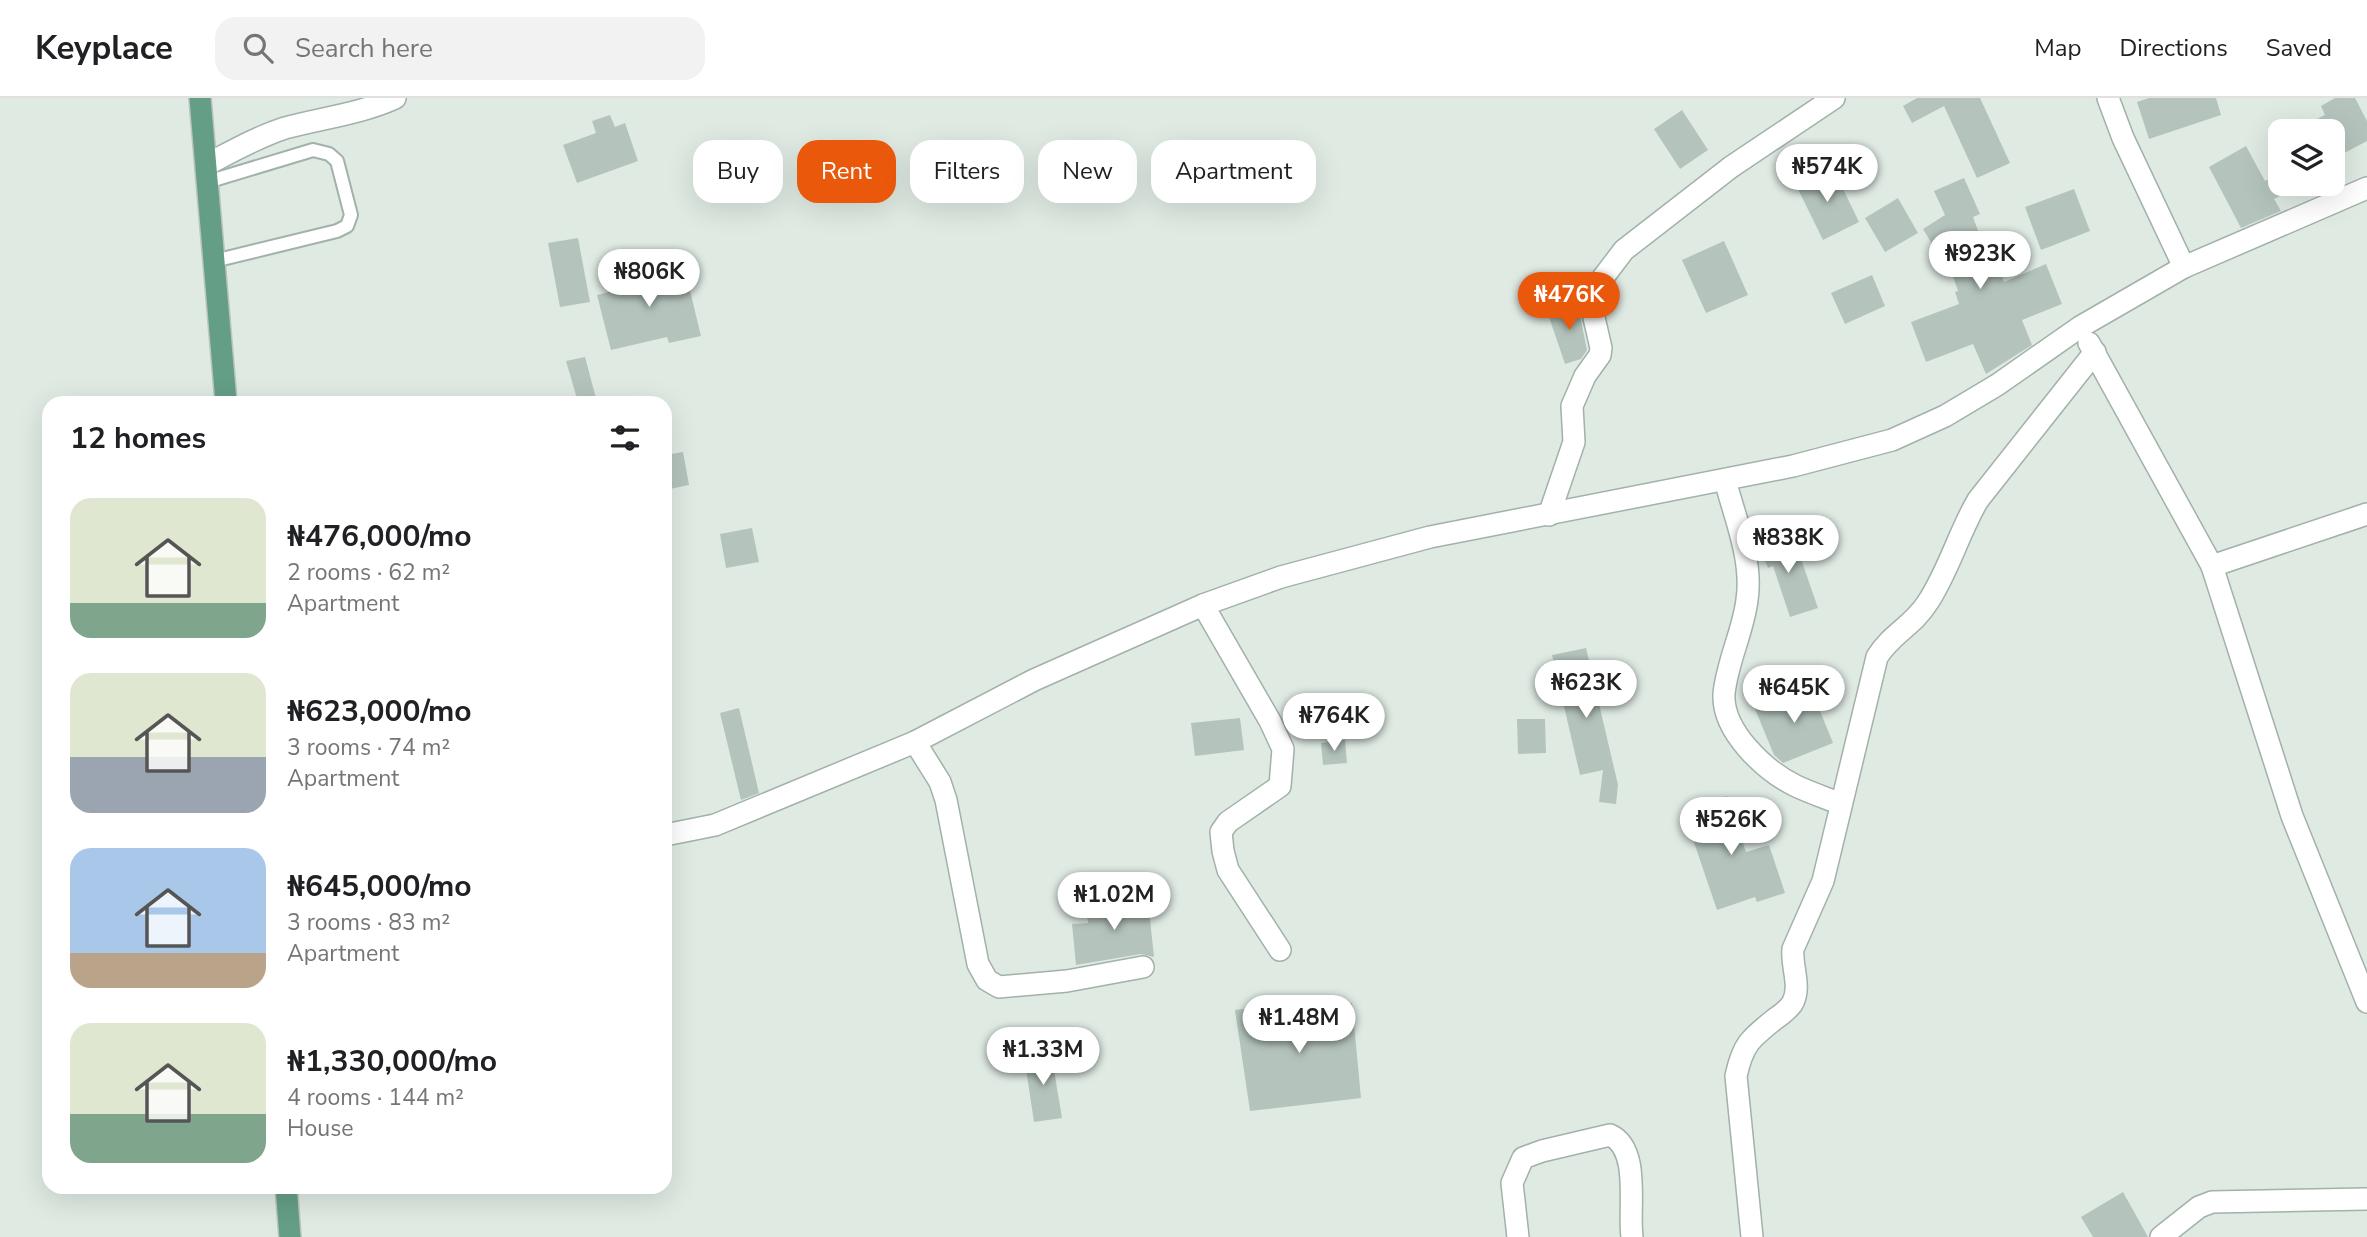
<!DOCTYPE html>
<html lang="en">
<head>
<meta charset="utf-8">
<style>
  :root { --surface:#fff; --page:#f2f2f2; --text:#202124; --muted:#757577; --line:#e0e0e0; --accent:#ea580c }
  body { margin:0; font-family:"Nunito Sans",sans-serif; background:var(--page); color:var(--text); height:100vh; display:flex; flex-direction:column; font-size:26px; white-space:nowrap }
  * { box-sizing:border-box; margin:0 }
  p { font-size:23px; color:var(--muted) }
  .icon { flex:none; width:38px; height:38px; fill:none; stroke:currentColor; stroke-width:2; stroke-linecap:round; stroke-linejoin:round }
  .map { position:relative; flex:1; overflow:hidden }
  .details { position:absolute; left:42px; top:298px; width:630px; height:798px; display:flex; flex-direction:column; background:var(--surface); border-radius:21px; box-shadow:0 7px 28px #0002 }
  .details>* { flex:none }
  .hud { position:absolute; left:693px; top:42px; width:665px; height:63px; display:flex; gap:14px }
  .fabs { position:absolute; left:2268px; top:21px; display:grid; gap:14px }
  .fabs a { display:grid; place-items:center; width:77px; height:77px; border-radius:14px; background:var(--surface); box-shadow:0 7px 28px #0002; font-size:35px }
  .price { position:absolute; translate:-50% -60px; padding:0 16px; border-radius:24px; background:#fff; color:#222; font-size:23px; line-height:46px; filter:drop-shadow(0 2px 4px #0008) }
  .price::after { content:''; position:absolute; left:50%; top:42px; width:21px; height:16px; margin-left:-10px; background:inherit; clip-path:polygon(0 0,100% 0,50% 100%) }
  .price.active { background:var(--accent); color:#fff }
  ul { padding:0; list-style:none }
  li { display:flex; align-items:center; gap:21px; height:175px; padding:0 28px }
  li span { display:grid; place-items:center; flex:none; width:196px; height:140px; border-radius:21px; color:#555 }
  li>.icon { margin-inline-start:auto }
  span .icon { width:84px; height:84px; fill:#fffc; stroke-width:1 }
  li b { font-size:30px }
  h2 { display:flex; justify-content:space-between; align-items:center; height:84px; padding:0 28px; font-size:30px }
  .tag { padding:0 24px; border-radius:21px; background:var(--surface); box-shadow:0 7px 28px #0002; font-size:24px; line-height:63px }
  .tag.active { background:var(--accent); color:#fff }
  header { display:flex; align-items:center; gap:42px; box-sizing:border-box; height:98px; padding:0 35px; background:var(--surface); border-bottom:2px solid var(--line) }
  header strong { font-size:33px }
  nav { display:flex; gap:38px; margin-inline-start:auto; font-size:24px }
  .search { width:490px; height:63px; background:var(--page); display:flex; align-items:center; gap:18px; box-sizing:border-box; padding:0 24px; border-radius:21px; color:var(--muted); font-size:26px }
  .map>svg:first-child { display:block }
  .building { fill:#b4c4bc }
  .lines { fill:none; stroke-linecap:round; stroke-linejoin:round }
  .lane-casing { stroke:#a2b1a9; stroke-width:16 }
  .street-casing { stroke:#a2b1a9; stroke-width:24 }
  .primary-casing { stroke:#bcc4c0; stroke-width:24 }
  .lane { stroke:#fff; stroke-width:12 }
  .street { stroke:#fff; stroke-width:21 }
  .primary { stroke:#649e86; stroke-width:21 }
</style>
</head>
<body>
<header>
<strong>Keyplace</strong>
<div class="search"><svg class="icon" aria-label="search" viewBox="0 0 24 24"><circle cx="10" cy="10" r="6"/><path d="M15 15l6 6"/></svg>Search here</div>
<nav><a>Map</a><a>Directions</a><a>Saved</a></nav>
</header>
<div class="map">
<svg width="2367" height="1139" viewBox="0 0 2367 1139">
  <rect width="100%" height="100%" fill="#dfeae3"/>
  <g class="building">
    <polygon points="1917,0 1980,0 2010,65 1977,80 1944,8 1912,25 1903,8"/>
    <polygon points="2149,0 2216,0 2221,17 2149,41 2137,4"/>
    <polygon points="2335,0 2355,0 2367,23 2367,43 2333,61 2333,33 2293,33 2325,17 2321,8"/>
    <polygon points="1682,12 1708,52 1680,71 1654,31"/>
    <polygon points="610,17 615,29 625,25 638,63 577,85 563,47 596,35 592,23"/>
    <polygon points="2246,48 2265,83 2280,75 2280,98 2274,101 2281,113 2241,130 2209,69"/>
    <polygon points="1835,74 1859,124 1823,142 1794,83 1809,76 1814,85"/>
    <polygon points="1964,80 1980,116 1973,119 1995,179 2001,177 2004,184 2046,166 2062,206 2022,222 2032,247 1986,276 1973,246 1926,264 1911,224 1959,206 1955,194 1958,193 1940,141 1932,146 1923,131 1945,117 1934,93"/>
    <polygon points="2074,91 2090,133 2041,152 2025,109"/>
    <polygon points="1898,100 1918,135 1885,154 1865,120"/>
    <polygon points="578,140 590,204 560,209 548,145"/>
    <polygon points="1724,143 1748,197 1706,215 1682,162"/>
    <polygon points="648,163 651,180 685,172 701,238 669,245 667,239 611,252 597,197 629,189 624,168"/>
    <polygon points="1872,177 1885,208 1845,226 1831,195"/>
    <polygon points="1577,203 1587,252 1581,261 1565,266 1547,213"/>
    <polygon points="585,259 597,304 578,304 566,263"/>
    <polygon points="683,354 689,387 670,391 665,357"/>
    <polygon points="752,430 759,464 726,470 720,436"/>
    <polygon points="1782,433 1794,464 1801,461 1818,510 1790,519 1773,468 1768,470 1757,443"/>
    <polygon points="1586,550 1618,687 1616,706 1599,704 1603,672 1580,677 1552,557"/>
    <polygon points="1810,588 1833,645 1783,665 1774,657 1755,611"/>
    <polygon points="739,610 759,695 741,702 720,615"/>
    <polygon points="1240,620 1244,652 1195,658 1191,625"/>
    <polygon points="1517,621 1545,621 1546,655 1518,656"/>
    <polygon points="1345,642 1347,665 1323,667 1321,645"/>
    <polygon points="1727,698 1746,754 1769,747 1785,795 1757,804 1755,799 1717,812 1683,712"/>
    <polygon points="1148,802 1154,859 1141,856 1076,867 1072,826 1088,825 1086,808"/>
    <polygon points="1352,905 1361,1000 1250,1013 1235,912 1285,906 1286,912"/>
    <polygon points="1051,954 1062,1020 1034,1024 1024,958"/>
    <polygon points="2123,1094 2148,1139 2093,1139 2081,1119"/>
  </g>
  <g class="lines">
    <g class="lane-casing">
      <polyline id="lane" points="207,84 313,52 329,56 337,63 351,117 347,128 337,133 214,163"/>
    </g>
    <g class="street-casing">
      <g id="street">
        <polyline points="2108,0 2123,40 2184,169"/>
        <path d="M206,67C231,54 257,39 285,30C321,20 360,16 395,0"/>
        <polyline points="2089,245 2212,468 2367,416"/>
        <path d="M1725,382C1735,420 1753,462 1747,502C1743,534 1727,564 1724,596C1722,633 1765,673 1796,688C1811,695 1826,700 1841,706"/>
        <polyline points="1549,417 1574,344 1572,308 1585,278 1600,257 1601,250 1589,198 1624,152 1731,69 1834,0"/>
        <polyline points="2212,468 2292,718 2367,904"/>
        <polyline points="1203,507 1270,623 1283,651 1280,688 1228,724 1221,734 1223,753 1228,772 1280,852"/>
        <polyline points="915,644 940,684 946,702 978,866 987,882 999,889 1067,883 1143,869"/>
        <polyline points="665,737 715,727 915,644 1034,582 1203,507 1281,479 1430,439 1793,368 1892,342 1945,318 1997,287 2080,229 2184,169 2367,90"/>
        <path d="M1518,1139L1512,1085L1523,1060L1542,1053L1610,1037C1641,1051 1628,1110 1632,1139"/>
        <path d="M1752,1139L1736,978C1743,946 1750,941 1775,921C1781,917 1788,911 1792,906C1802,889 1791,869 1793,851L1823,783L1877,559C1891,536 1913,528 1928,504C1949,472 1959,434 1978,402L2095,254"/>
        <polyline points="2161,1139 2199,1109 2212,1104 2367,1101"/>
      </g>
    </g>
    <g class="primary-casing">
      <g id="primary">
        <polyline points="200,0 226,304"/>
        <polyline points="286,1088 290,1139"/>
      </g>
    </g>
    <use href="#lane" class="lane"/>
    <use href="#street" class="street"/>
    <use href="#primary" class="primary"/>
  </g>
</svg>
<div class="fabs">
<a><svg class="icon" aria-label="layers" viewBox="0 0 24 24"><path d="M12 4l9 5-9 5-9-5zM3 14l9 5 9-5"/></svg></a>
</div>
<b class="price" style="left:1827px;top:106px">₦574K</b>
<b class="price" style="left:1980px;top:193px">₦923K</b>
<b class="price" style="left:649px;top:211px">₦806K</b>
<b class="price active" style="left:1569px;top:234px">₦476K</b>
<b class="price" style="left:1788px;top:477px">₦838K</b>
<b class="price" style="left:1586px;top:622px">₦623K</b>
<b class="price" style="left:1794px;top:627px">₦645K</b>
<b class="price" style="left:1334px;top:655px">₦764K</b>
<b class="price" style="left:1731px;top:759px">₦526K</b>
<b class="price" style="left:1114px;top:834px">₦1.02M</b>
<b class="price" style="left:1299px;top:957px">₦1.48M</b>
<b class="price" style="left:1043px;top:989px">₦1.33M</b>
<div class="hud">
<a class="tag">Buy</a>
<a class="tag active">Rent</a>
<a class="tag">Filters</a>
<a class="tag">New</a>
<a class="tag">Apartment</a>
</div>
<section class="details">
<h2>12 homes<svg class="icon" aria-label="filters" viewBox="0 0 24 24"><path d="M4 7h16M4 17h16"/><circle cx="9" cy="7" r="2"/><circle cx="15" cy="17" r="2"/></svg></h2>
<ul>
<li><span style="background:linear-gradient(#dfe7d0 75%,#7fa58c 0)"><svg class="icon" aria-label="home" viewBox="0 0 24 24"><path d="M3 11l9-7 9 7M6 9v11h12V9"/></svg></span><div><b>₦476,000/mo</b><p>2 rooms · 62 m²</p><p>Apartment</p></div></li>
<li><span style="background:linear-gradient(#dfe7d0 60%,#9aa5b1 0)"><svg class="icon" aria-label="home" viewBox="0 0 24 24"><path d="M3 11l9-7 9 7M6 9v11h12V9"/></svg></span><div><b>₦623,000/mo</b><p>3 rooms · 74 m²</p><p>Apartment</p></div></li>
<li><span style="background:linear-gradient(#a9c7e8 75%,#b9a48a 0)"><svg class="icon" aria-label="home" viewBox="0 0 24 24"><path d="M3 11l9-7 9 7M6 9v11h12V9"/></svg></span><div><b>₦645,000/mo</b><p>3 rooms · 83 m²</p><p>Apartment</p></div></li>
<li><span style="background:linear-gradient(#dfe7d0 65%,#7fa58c 0)"><svg class="icon" aria-label="home" viewBox="0 0 24 24"><path d="M3 11l9-7 9 7M6 9v11h12V9"/></svg></span><div><b>₦1,330,000/mo</b><p>4 rooms · 144 m²</p><p>House</p></div></li>
</ul>
</section>
</div>
</body>
</html>
